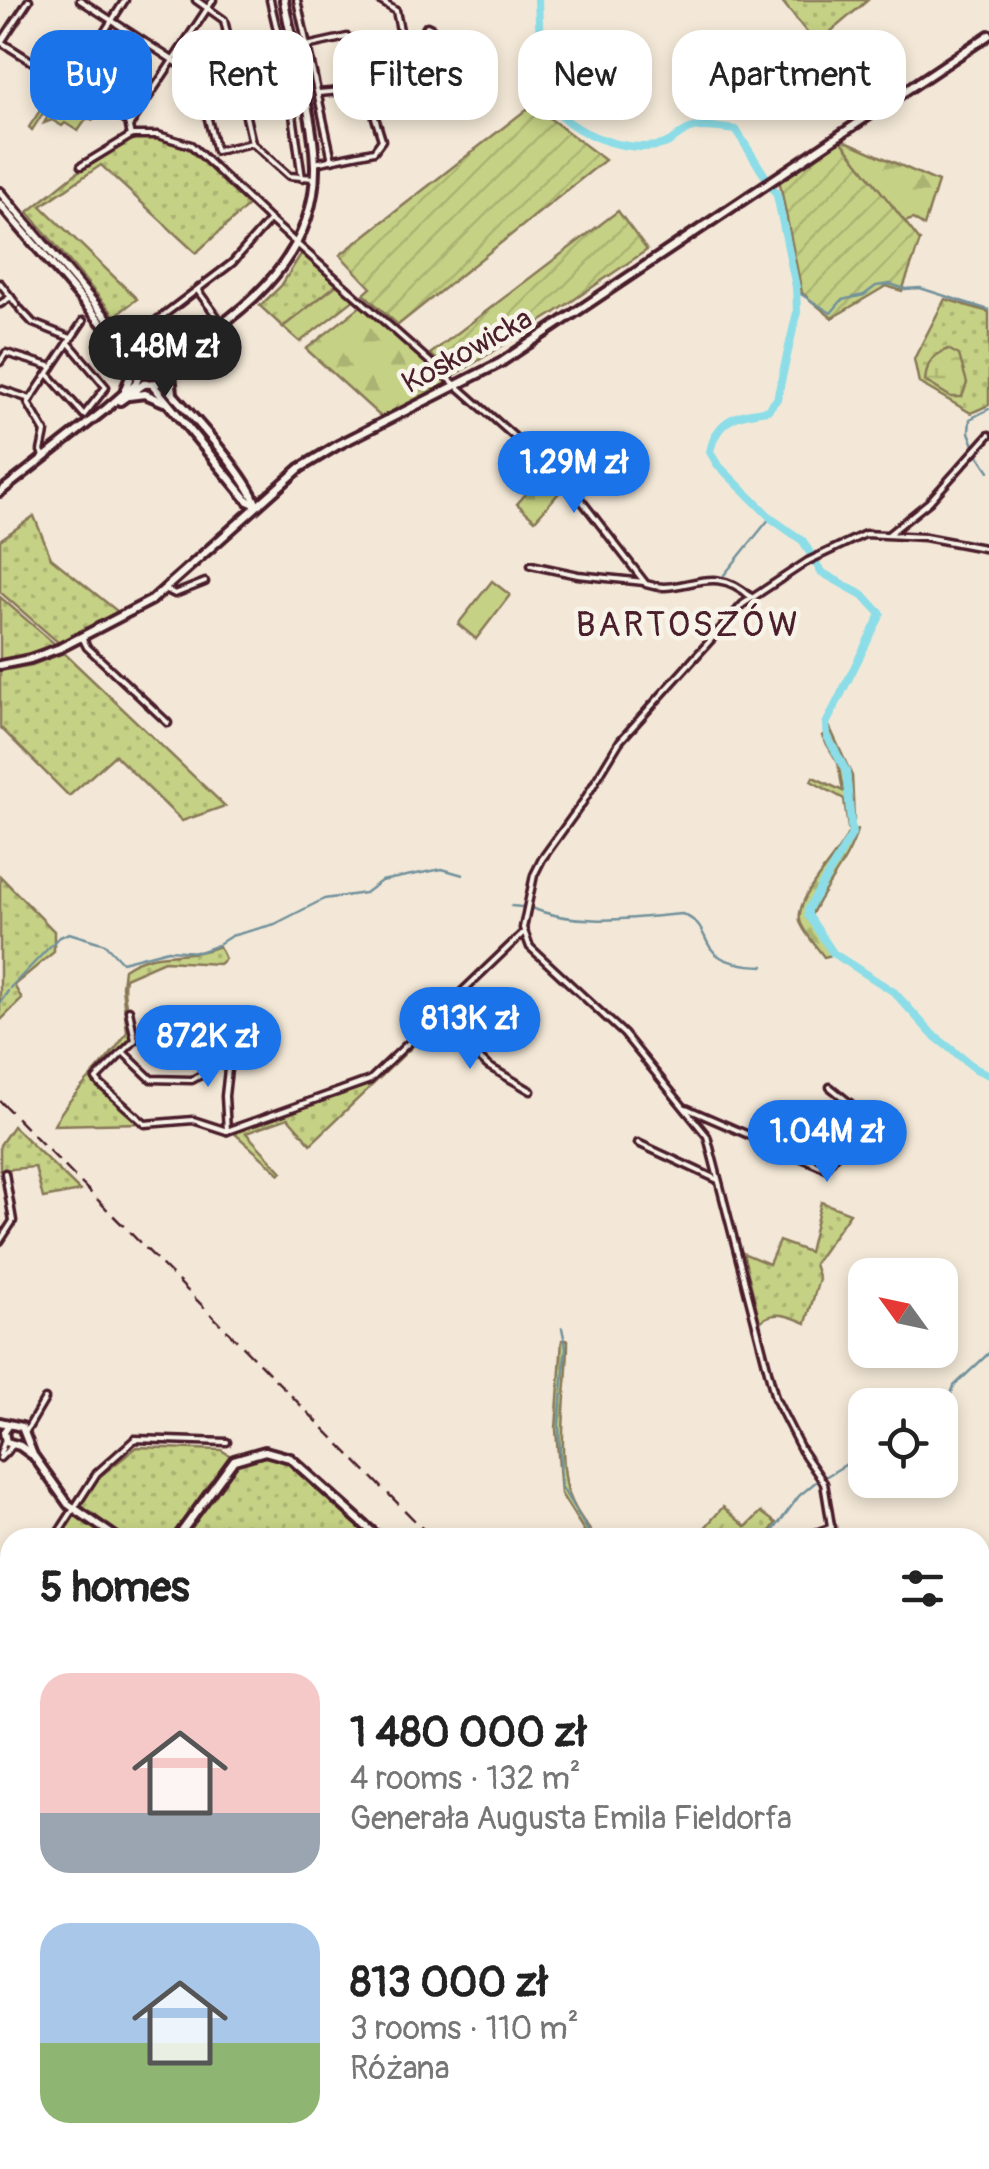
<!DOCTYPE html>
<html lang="en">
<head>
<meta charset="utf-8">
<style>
  :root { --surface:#fff; --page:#f2f2f2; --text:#222; --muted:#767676; --accent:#1a73e8 }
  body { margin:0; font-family:Pangolin,sans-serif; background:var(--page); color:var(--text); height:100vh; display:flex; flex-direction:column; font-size:38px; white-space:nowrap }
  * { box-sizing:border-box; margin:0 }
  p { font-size:32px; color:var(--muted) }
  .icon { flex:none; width:55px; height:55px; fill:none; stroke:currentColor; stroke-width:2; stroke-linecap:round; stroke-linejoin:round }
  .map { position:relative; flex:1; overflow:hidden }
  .side { position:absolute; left:0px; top:1528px; width:990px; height:642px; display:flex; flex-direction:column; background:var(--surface); border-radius:30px 30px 0 0; box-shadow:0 5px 15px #0003 }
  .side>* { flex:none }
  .banner { position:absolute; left:30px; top:30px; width:930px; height:90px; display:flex; gap:20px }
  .needle { width:65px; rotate:303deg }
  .fabs { position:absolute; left:848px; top:1258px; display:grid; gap:20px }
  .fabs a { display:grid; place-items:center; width:110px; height:110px; border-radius:20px; background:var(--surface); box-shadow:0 5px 15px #0003; font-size:50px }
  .price { position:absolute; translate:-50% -85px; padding:0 22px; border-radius:35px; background:var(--accent); color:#fff; font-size:32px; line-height:65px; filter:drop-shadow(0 2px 5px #0008) }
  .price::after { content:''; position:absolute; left:50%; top:60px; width:30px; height:22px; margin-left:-15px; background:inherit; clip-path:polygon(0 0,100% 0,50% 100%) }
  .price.current { background:#222; color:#fff }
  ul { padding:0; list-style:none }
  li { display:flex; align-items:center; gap:30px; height:250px; padding:0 40px }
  li span { display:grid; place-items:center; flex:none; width:280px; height:200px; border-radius:30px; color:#555 }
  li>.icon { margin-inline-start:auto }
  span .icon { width:120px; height:120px; fill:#fffc; stroke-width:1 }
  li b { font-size:42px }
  h2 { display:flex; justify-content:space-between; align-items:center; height:120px; padding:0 40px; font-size:42px }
  .tag { padding:0 35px; border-radius:30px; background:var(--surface); box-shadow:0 5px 15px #0003; font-size:35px; line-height:90px }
  .tag.current { background:var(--accent); color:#fff }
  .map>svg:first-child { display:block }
  .grass { fill:url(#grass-dots); stroke:#887858; stroke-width:2.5 }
  .forest { fill:url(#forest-firs); stroke:#887858; stroke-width:2.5 }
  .wetland { fill:url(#wetland-marsh); stroke:#887858; stroke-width:2.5 }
  .cemetery { fill:url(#cemetery-stones); stroke:#887858; stroke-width:2.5 }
  .garden { fill:url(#garden-furrows); stroke:#887858; stroke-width:2.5 }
  .pitch { fill:#c5d184; stroke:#887858; stroke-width:2.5 }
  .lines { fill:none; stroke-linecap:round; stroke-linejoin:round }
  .stream { stroke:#72919c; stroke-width:2.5 }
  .river { stroke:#8cdde7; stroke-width:8 }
  .minor-casing { stroke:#4a1f2b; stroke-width:11 }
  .tertiary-casing { stroke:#4a1f2b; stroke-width:14 }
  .minor { stroke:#f7f3e8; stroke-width:4 }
  .tertiary { stroke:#f7f3e8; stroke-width:6 }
  .rail { stroke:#4a1f2b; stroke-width:2.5; stroke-dasharray:15 8; stroke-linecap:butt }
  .labels { text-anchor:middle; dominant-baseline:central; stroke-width:9; stroke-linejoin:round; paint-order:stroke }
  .street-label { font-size:30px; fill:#4a1f2b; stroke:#f7f3e8 }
  .quarter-label { font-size:35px; letter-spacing:2.5px; fill:#4a1f2b; stroke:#f7f3e8 }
</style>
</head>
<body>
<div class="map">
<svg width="989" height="2169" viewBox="0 0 989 2169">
  <defs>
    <pattern id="grass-dots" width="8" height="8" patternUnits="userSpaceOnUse" patternTransform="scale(2.5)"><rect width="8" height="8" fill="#c5d184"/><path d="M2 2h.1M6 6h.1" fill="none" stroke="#abb372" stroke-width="1.8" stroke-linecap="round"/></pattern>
    <pattern id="forest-firs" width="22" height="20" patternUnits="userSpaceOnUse" patternTransform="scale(2.5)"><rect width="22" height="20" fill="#c5d184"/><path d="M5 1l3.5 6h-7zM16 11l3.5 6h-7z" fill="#abb372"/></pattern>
    <pattern id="wetland-marsh" width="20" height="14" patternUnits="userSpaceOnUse" patternTransform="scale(2.5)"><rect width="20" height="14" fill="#c5d184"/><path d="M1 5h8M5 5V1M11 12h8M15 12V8" fill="none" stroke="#abb372"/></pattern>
    <pattern id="cemetery-stones" width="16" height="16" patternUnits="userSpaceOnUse" patternTransform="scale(2.5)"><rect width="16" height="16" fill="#c5d184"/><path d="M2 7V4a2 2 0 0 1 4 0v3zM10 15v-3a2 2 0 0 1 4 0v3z" fill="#abb372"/></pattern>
    <pattern id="garden-furrows" width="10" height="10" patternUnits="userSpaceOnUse" patternTransform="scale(2.5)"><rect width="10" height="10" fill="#c5d184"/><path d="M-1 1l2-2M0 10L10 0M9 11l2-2" fill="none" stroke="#abb372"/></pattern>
  </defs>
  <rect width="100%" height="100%" fill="#f3e8d7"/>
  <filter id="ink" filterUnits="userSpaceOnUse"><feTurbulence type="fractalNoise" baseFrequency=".01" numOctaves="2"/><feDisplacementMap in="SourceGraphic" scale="20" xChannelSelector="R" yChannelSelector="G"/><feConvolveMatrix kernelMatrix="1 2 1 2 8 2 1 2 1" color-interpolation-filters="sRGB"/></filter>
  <g filter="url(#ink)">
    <g class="grass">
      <polygon points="781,0 868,0 816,44"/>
      <polygon points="63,84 100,110 93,120 87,118 78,131 65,123 62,126 52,120 44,123 48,116 43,113 32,130 29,127 55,88 59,90"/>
      <path d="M132,137C194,138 208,163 250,204L196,253L101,165L41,206L137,299L115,316L28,212L90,162Z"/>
      <polygon points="303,251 339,283 283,327 260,306 281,286"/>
      <polygon points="945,299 989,312 989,405 971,413 919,383 914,359"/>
      <polygon points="34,516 51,558 117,611 113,617 60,644 0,592 0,540"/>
      <polygon points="0,597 56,645 55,646 0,661"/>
      <polygon points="64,653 225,806 182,821 115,755 69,796 0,727 0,671 32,665"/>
      <polygon points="830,728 852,776 854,820 848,828 844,799 811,781 813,777 843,791 838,763 822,736"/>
      <polygon points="0,876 54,931 54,952 14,985 22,999 0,1021"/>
      <path d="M219,946L225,959L219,964L164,961L125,978C121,1000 132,1018 131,1040L94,1081L140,1123L54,1125C70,1092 107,1066 127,1032L122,986L124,969C156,947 187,960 219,946Z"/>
      <polygon points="436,1021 437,1023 311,1144 288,1118 246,1133 282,1172 280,1174 233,1132 317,1099 367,1084"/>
      <polygon points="13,1126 80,1191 43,1198 35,1167 0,1170 0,1145"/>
      <path d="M821,1202L850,1213L814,1264L819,1279L806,1323C790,1316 773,1309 760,1322L743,1253L769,1264L779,1241L809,1252Z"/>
      <polygon points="137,1447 221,1450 239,1461 260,1454 284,1458 375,1538 60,1538 98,1478"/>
      <polygon points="723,1507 746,1527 761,1512 776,1523 766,1537 710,1537 703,1530"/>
      <polygon points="10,1605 10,1766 0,1781 0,1616"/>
      <polygon points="980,1810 989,1812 989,2080 980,2070"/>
      <polygon points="980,2100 989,2109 989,2169 868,2169 864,2160 980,2160"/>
      <polygon points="166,2160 402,2160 391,2169 172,2169"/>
    </g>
    <g class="forest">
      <polygon points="839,138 938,182 924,226 913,219 904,222"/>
      <polygon points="339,283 355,299 300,342 283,327"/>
      <polygon points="362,305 453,385 381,417 306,349"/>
      <path d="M857,830C849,862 824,886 811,916L832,955L824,957C817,947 806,935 801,924C791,900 840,855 847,835Z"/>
      <path d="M562,1340H568C568,1386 558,1436 566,1482C569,1503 583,1521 595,1537H588L561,1494L556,1429Z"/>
    </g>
    <path class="wetland" d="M948,349L959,355L967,383L962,397H951L925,381C927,363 931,356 948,349Z"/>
    <polygon class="cemetery" points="547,470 565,486 535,520 517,504"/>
    <g class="garden">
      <polygon points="532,105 605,160 398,325 364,294 371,288 340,255"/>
      <polygon points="839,138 920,241 902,291 886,286 832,318 802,293 779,179"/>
      <polygon points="618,211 647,250 553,314 455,375 430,354"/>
    </g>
    <polygon class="pitch" points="492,581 510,595 476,639 458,624"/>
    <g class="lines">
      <g class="stream">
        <polyline points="796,291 831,313 842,300 864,295 876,286 890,284 905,289 920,288 989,310"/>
        <polyline points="975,448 969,432 970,419 989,409"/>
        <polyline points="977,453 989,471"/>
        <polyline points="724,575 770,518"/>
        <polyline points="511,906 522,907"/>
        <path d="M531,908C578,927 632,918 682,914C720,929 688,964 764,966"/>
        <polyline points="220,943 231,936 275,924 324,899 365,893 381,881 442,869 463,875"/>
        <polyline points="10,988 58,938 69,933 105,944 122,962 168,950 199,952 218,945"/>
        <polyline points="0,1003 8,991"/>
        <polyline points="562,1328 566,1347 559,1424 561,1486 592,1538"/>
        <polyline points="940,1425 954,1386 989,1353"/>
        <polyline points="825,1477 865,1453"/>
        <polyline points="768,1538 799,1496 818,1480"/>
        <polyline points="860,2160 864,2169"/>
        <polyline points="414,2167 423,2160"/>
      </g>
      <path class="river" d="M538,0C539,22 541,90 553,106C574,135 623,151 657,146C672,144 677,134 690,129C701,124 724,129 736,130L777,195L796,287L797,312L777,399L768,410C737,415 717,418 710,452L717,464L772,519L803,541L821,572L864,596L881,614L826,724L827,736L846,771L852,834L808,909V915L833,953L894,992L932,1034L976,1069L989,1075"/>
      <g class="minor-casing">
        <g id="minor">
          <polyline points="80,0 188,70 277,52"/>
          <polyline points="196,0 224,20 252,143 289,176 314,178"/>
          <polyline points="270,0 282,51"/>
          <polyline points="297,0 332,160"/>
          <polyline points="379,0 396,11"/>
          <polyline points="396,11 401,35"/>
          <polyline points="1,42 128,122 131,136"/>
          <polyline points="0,44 29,0"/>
          <polyline points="196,71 216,151 252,143"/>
          <polyline points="71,84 125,0"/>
          <polyline points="130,125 213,0"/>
          <polyline points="315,163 374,151 382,140 373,111 342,91 318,93"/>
          <path d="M81,166L132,135H158L191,145L270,220L571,487L646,584C684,597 711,560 751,597"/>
          <polyline points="302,178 290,94 279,52 347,37 386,54 401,37 422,34 427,26 431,28 430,34 423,33"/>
          <polyline points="0,283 17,305"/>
          <polyline points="198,291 221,322"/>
          <polyline points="0,304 11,297"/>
          <polyline points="20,309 33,323 71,338"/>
          <polyline points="150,338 144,330 232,263 270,220"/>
          <polyline points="0,362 6,353 52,367"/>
          <polyline points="48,374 84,415 106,387 68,342"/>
          <polyline points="0,389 30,399"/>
          <polyline points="45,457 41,451 45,432 28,403 83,321"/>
          <polyline points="889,534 929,502 989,435"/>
          <polyline points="531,565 578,575 644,582"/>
          <polyline points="167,590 175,594 205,582"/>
          <polyline points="83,639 87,647 168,723"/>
          <polyline points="129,1010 135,1040 96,1079 100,1084 145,1124 193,1120 227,1131"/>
          <polyline points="435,1017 488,1066 531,1091"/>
          <polyline points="123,1052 151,1079 192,1080 203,1074 205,1043 230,1051 225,1096 227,1131"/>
          <polyline points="686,1108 825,1168 867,1117 830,1087"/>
          <polyline points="227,1131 370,1080 523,933"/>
          <polyline points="638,1143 718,1180"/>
          <polyline points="0,1241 13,1221 5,1173"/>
          <polyline points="25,1433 45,1399"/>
          <polyline points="0,1454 5,1440"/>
          <polyline points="0,1458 13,1445"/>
          <polyline points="55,1538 97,1473 135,1439 227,1442"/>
          <polyline points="803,1538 832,1527"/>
          <polyline points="833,1538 824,1483 802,1451 775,1398 707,1136 624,1034 530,947 523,928 534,875 542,859 583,802 620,741 743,604 808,561 865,534 925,537 989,549"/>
          <polyline points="0,1609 10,1598"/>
          <polyline points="0,1790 10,1776"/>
          <polyline points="980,2079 989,2089"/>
        </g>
      </g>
      <g class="tertiary-casing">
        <g id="tertiary">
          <polyline points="0,192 140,357 158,366"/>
          <polyline points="0,204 140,368"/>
          <polyline points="135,346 150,354 175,354"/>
          <path d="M158,366C234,321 317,263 315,165C313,110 293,55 284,0"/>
          <path d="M160,380C183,406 247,474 256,504"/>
          <polyline points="144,384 158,383 164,369 174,360"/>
          <polyline points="153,385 248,501 257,505"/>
          <polyline points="125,389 131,374 125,354"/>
          <polyline points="173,394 171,373 178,359"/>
          <polyline points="129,396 145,394 164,402"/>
          <polyline points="120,401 144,384"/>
          <polyline points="0,492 106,409 136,383 142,365"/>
          <polyline points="0,665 30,659 60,648 152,600 300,468 338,445 500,363 989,35"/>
          <polyline points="0,1422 22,1427 33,1455 68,1504 117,1538"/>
          <polyline points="8,1426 4,1432 6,1442 20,1446 31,1454"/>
          <polyline points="177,1538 234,1460 265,1451 290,1458 379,1538"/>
          <polyline points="405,2169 416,2160"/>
        </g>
      </g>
      <use href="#minor" class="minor"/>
      <use href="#tertiary" class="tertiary"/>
      <g class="rail">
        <polyline points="0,1101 432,1538"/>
        <polyline points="980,2092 989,2101"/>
        <polyline points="586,2169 595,2160"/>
      </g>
    </g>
  </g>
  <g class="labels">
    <g class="street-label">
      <text transform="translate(467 351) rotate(-29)">Koskowicka</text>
    </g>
    <g class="quarter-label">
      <text x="688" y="625">BARTOSZÓW</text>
    </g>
  </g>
</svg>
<div class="fabs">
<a><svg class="needle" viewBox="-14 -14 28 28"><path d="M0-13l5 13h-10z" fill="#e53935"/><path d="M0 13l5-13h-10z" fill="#767676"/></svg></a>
<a><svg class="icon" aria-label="locate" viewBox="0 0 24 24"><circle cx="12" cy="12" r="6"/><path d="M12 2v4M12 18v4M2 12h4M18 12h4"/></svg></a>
</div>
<b class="price current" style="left:165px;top:400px">1.48M zł</b>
<b class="price" style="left:574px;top:516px">1.29M zł</b>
<b class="price" style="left:470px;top:1072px">813K zł</b>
<b class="price" style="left:208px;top:1090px">872K zł</b>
<b class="price" style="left:827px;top:1185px">1.04M zł</b>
<div class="banner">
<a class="tag current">Buy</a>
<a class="tag">Rent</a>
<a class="tag">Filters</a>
<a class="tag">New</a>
<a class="tag">Apartment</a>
</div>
<section class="side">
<h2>5 homes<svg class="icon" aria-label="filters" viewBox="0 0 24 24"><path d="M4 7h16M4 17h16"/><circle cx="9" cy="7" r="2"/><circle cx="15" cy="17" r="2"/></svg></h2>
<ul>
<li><span style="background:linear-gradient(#f6c9c9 70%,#9aa5b1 0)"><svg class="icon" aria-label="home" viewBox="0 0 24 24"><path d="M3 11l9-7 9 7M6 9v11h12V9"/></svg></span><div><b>1 480 000 zł</b><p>4 rooms · 132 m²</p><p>Generała Augusta Emila Fieldorfa</p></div></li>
<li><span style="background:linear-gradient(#a9c7e8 60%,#8fb573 0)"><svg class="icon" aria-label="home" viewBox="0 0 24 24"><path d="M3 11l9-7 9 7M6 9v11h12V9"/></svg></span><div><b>813 000 zł</b><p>3 rooms · 110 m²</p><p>Różana</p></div></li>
</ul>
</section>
</div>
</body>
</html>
